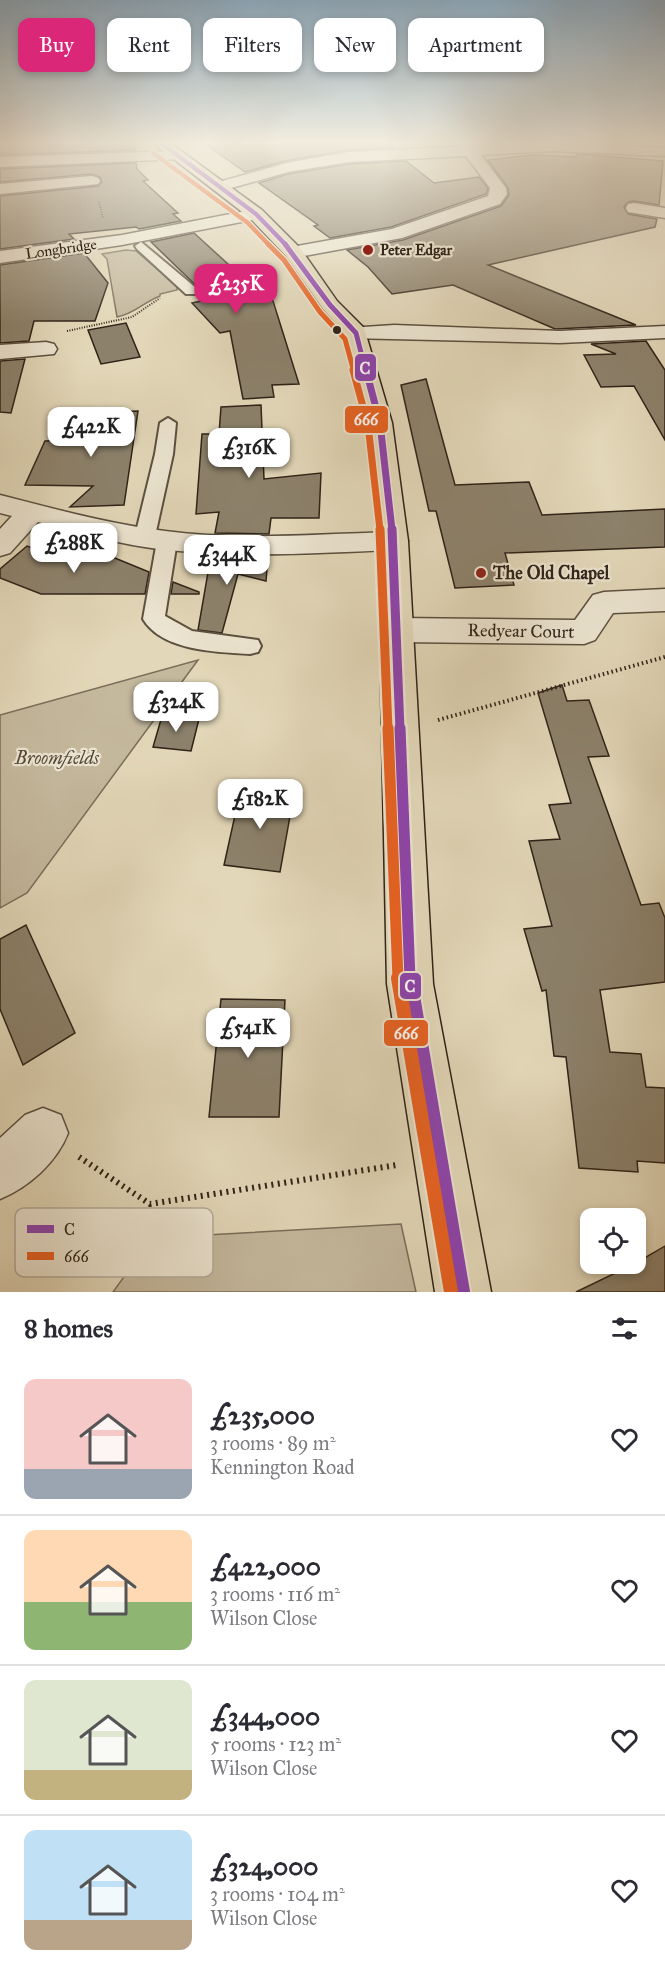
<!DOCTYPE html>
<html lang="en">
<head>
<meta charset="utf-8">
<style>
  :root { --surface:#fff; --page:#f7f7f7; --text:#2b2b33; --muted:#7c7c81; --line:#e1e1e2; --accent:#db2777 }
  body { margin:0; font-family:"IM FELL Great Primer",serif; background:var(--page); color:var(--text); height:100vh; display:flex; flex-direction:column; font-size:22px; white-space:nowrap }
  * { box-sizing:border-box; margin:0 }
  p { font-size:20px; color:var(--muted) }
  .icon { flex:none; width:33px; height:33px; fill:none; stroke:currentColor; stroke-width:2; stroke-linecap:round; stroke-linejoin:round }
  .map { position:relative; height:1292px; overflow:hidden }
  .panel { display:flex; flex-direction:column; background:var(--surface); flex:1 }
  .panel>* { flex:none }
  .hud { position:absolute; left:18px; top:18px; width:630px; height:54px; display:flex; gap:12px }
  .fabs { position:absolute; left:580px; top:1208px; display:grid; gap:12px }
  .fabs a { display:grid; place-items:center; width:66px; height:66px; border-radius:12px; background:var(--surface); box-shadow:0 3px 9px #0003; font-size:30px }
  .price { position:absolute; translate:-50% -51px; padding:0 14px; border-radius:12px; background:#fff; color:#222; font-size:20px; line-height:39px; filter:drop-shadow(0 2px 3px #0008) }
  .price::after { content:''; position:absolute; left:50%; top:36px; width:18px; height:14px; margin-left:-9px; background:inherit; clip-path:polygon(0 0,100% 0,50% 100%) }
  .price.active { background:var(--accent); color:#fff }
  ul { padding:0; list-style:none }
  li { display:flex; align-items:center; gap:18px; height:150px; padding:0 24px }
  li+li { border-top:2px solid var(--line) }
  li span { display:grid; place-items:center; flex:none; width:168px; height:120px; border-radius:12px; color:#555 }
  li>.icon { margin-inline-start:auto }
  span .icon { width:72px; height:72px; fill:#fffc; stroke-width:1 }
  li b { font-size:26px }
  h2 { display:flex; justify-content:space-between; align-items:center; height:72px; padding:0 24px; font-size:26px }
  .chip { padding:0 21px; border-radius:12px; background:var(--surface); box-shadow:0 3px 9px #0003; font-size:21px; line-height:54px }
  .chip.active { background:var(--accent); color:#fff }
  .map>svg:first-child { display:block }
  .green { fill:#c4b89d; stroke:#7a6e5a; stroke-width:1.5 }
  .building { fill:#8c816b; stroke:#2f2318; stroke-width:1.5 }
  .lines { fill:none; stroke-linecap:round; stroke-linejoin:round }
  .service-casing { stroke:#5c5040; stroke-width:4 }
  .minor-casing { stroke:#5c5040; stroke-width:3 }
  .primary-casing { stroke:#2f2318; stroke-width:3 }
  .path-far3 { stroke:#2f2318; stroke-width:1.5; stroke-dasharray:1 1.5; stroke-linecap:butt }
  .path-far2 { stroke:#2f2318; stroke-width:2; stroke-dasharray:1 1.5; stroke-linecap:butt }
  .path-far1 { stroke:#2f2318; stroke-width:4; stroke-dasharray:1.5 3; stroke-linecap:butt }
  .path { stroke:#2f2318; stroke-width:6; stroke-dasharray:2 4.5; stroke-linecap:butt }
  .service { fill:#ece5d1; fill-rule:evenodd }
  .minor { fill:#ece5d1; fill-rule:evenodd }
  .primary { fill:#e2d7b8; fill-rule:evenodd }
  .bus-1-far5-casing { stroke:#ece5d1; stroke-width:7 }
  .bus-1-far4-casing { stroke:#ece5d1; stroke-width:8 }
  .bus-1-far3-casing { stroke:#ece5d1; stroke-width:10 }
  .bus-1-far2-casing { stroke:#ece5d1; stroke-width:14 }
  .bus-1-far1-casing { stroke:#ece5d1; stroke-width:16 }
  .bus-1-casing { stroke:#ece5d1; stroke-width:18 }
  .bus-2-far5-casing { stroke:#ece5d1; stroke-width:7 }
  .bus-2-far4-casing { stroke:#ece5d1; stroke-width:8 }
  .bus-2-far3-casing { stroke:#ece5d1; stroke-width:10 }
  .bus-2-far2-casing { stroke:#ece5d1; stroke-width:14 }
  .bus-2-far1-casing { stroke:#ece5d1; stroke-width:16 }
  .bus-2-casing { stroke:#ece5d1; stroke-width:18 }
  .bus-1-far5 { stroke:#8e44ad; stroke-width:4.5 }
  .bus-1-far4 { stroke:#8e44ad; stroke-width:5 }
  .bus-1-far3 { stroke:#8e44ad; stroke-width:7 }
  .bus-1-far2 { stroke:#8e44ad; stroke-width:9 }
  .bus-1-far1 { stroke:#8e44ad; stroke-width:11 }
  .bus-1 { stroke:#8e44ad; stroke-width:14 }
  .bus-2-far5 { stroke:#e86222; stroke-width:4.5 }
  .bus-2-far4 { stroke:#e86222; stroke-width:5 }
  .bus-2-far3 { stroke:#e86222; stroke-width:7 }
  .bus-2-far2 { stroke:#e86222; stroke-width:9 }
  .bus-2-far1 { stroke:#e86222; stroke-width:11 }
  .bus-2 { stroke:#e86222; stroke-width:14 }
  .poi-dot { fill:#8f2418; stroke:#ece5d1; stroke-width:2 }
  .bus-dot { fill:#2f2318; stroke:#ece5d1; stroke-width:2 }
  .labels { text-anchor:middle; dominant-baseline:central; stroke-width:4.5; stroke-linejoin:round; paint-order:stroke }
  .far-street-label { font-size:15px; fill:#2f2318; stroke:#ece5d1 }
  .far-poi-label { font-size:15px; font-weight:bold; fill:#2f2318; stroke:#ece5d1; text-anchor:start }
  .poi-label { font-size:18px; font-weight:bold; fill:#2f2318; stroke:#ece5d1; text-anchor:start }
  .street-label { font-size:18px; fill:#2f2318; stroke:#ece5d1 }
  .park-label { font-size:18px; font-style:italic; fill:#544839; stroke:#ece5d1 }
  .key { fill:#ece5d1; stroke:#b3ab9a; stroke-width:1.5 }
  .key-label { font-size:16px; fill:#2f2318 }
  .line-badge { stroke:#ece5d1; stroke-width:2 }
  .badge-label { font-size:16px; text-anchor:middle; font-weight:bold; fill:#fff }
</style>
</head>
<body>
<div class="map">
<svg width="665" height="1292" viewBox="0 0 665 1292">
  <rect width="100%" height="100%" fill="#e2d7b8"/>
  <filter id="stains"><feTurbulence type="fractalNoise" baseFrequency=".00333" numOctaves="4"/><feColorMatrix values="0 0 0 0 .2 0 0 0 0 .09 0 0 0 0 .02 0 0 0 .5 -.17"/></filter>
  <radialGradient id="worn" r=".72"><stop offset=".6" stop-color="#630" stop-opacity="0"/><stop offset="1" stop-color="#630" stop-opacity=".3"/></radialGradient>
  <g class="green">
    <path d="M126,250L136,251L177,286V290L160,294V296C144,302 134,314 117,317L107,259L102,254Z"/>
    <polygon points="198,660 27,893 0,908 0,715"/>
    <polygon points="401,1224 416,1292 113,1292 152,1238"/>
  </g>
  <g class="building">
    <polygon points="15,143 135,143 135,150 0,155 0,144"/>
    <polygon points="204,143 392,143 393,148 349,150 285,161 245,172"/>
    <polygon points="577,154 663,161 659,205 634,201 628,202 624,207 628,214 657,219 655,227 488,265 636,325 555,329 453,285 392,294 368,267 347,250 403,240 501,206 509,195 508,188 488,160 533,155 576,157"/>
    <polygon points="406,161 434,183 479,177 488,188 486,194 391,227 330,238 314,226 318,225 259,183 288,174 349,164"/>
    <polygon points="136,163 137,169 148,180 143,181 178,213 173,214 181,221 139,229 136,227 69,234 74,239 0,249 0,196 98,186 102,182 100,177 92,174 0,182 0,169"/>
    <polygon points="194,233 251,285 273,301 299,384 272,385 274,397 243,399 230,331 220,333 192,303 210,299 151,242"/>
    <polygon points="84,253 108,283 95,321 34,321 29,341 0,343 0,265"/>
    <polygon points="126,323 140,357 101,364 88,330"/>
    <polygon points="646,341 665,370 665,440 634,386 601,387 584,355 616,354 591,344"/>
    <polygon points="25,359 11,413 0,412 0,361"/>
    <polygon points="426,379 455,485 529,482 542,515 665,509 665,547 505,553 514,585 455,588 436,511 429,511 401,385"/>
    <polygon points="261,405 264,479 321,473 319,518 271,518 269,534 215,533 219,512 196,514 202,434 219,434 221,407"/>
    <polygon points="138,411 124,505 70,507 93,486 25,485 45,441 68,440 79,413"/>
    <polygon points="83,545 149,572 145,594 41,594 0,578 0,569 27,546 79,564"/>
    <polygon points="211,555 268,556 266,581 238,574 222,633 198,630"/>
    <polygon points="173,582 199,592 199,594 171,594"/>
    <polygon points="562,685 567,701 589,700 609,756 588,757 641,905 659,903 665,918 665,982 600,990 610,1052 641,1054 646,1087 665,1088 665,1163 637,1161 638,1172 579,1168 566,1057 554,1056 546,990 542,991 524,929 552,926 529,841 560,839 549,805 571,803 538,693"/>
    <polygon points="162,716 199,719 191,751 153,747"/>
    <polygon points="241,788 294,794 280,872 224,865"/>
    <polygon points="26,925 75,1033 23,1065 0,1009 0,939"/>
    <polygon points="221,999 285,1000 279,1117 209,1117"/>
    <polygon points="665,1246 665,1292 576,1292 636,1263"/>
  </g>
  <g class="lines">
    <g class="service-casing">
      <g id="service">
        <polygon points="141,242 196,288 196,294 186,294 137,249 135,246"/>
        <polygon points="168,418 176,423 173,454 155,536 152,540 138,540 135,536 155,454 160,423"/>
        <path d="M167,535L174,536L177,541L165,616L192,631L258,640L261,646L258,652L250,654C217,652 162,651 143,619L157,541L160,536Z"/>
      </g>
    </g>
    <g class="minor-casing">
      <g id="minor">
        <polygon points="536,143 665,148 665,156 553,151 481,155 506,188 507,194 500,204 402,238 293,258 284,252 286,248 392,229 488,196 490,188 466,156 349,162 288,172 221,191 213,186 215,183 286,163 349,152"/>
        <polygon points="176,151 181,153 184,156 181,159 0,167 0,157"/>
        <polygon points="92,176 98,178 100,181 98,184 0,194 0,184"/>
        <polygon points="634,203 665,208 665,218 628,212 626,208 628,204"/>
        <polygon points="256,209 265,214 262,218 122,245 0,263 0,251 122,235"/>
        <polygon points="394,325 560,331 665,326 665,338 560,343 348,338 345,333 348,328"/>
        <polygon points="46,342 54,344 57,349 54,354 0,359 0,345"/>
        <path d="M0,495C55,509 109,524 165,531C240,541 318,534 393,532L403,534L408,541L403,548L393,550C318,553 243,558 168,550C124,546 81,533 38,522L10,553L0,556V529L12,516L0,513Z"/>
        <polygon points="665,589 665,611 613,613 595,640 584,644 398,642 387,638 382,630 387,622 398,618 575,620 593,595 604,592"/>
        <path d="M43,1108L61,1115L68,1133C57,1162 29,1187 0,1199V1138L25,1115Z"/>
      </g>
    </g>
    <g class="primary-casing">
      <polygon id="primary" points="153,143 170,143 262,210 300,248 337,301 364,328 392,423 408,541 433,984 491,1292 435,1292 387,984 378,541 368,423 346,335 323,309 286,256 250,218"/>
    </g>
    <polyline class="path-far3" points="99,202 103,218"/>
    <g class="path-far2">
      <polyline points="214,286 274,272"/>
      <polyline points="67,331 132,317 160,298"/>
    </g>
    <polyline class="path-far1" points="438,720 665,657"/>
    <polyline class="path" points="79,1157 150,1204 397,1165"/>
    <use href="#service" class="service"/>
    <use href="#minor" class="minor"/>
    <use href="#primary" class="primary"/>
    <g class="bus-1-far5-casing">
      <polyline id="bus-1-far5" points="161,143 256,214 286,245"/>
    </g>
    <g class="bus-1-far4-casing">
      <polyline id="bus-1-far4" points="285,244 330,305 356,333 366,372"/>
    </g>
    <g class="bus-1-far3-casing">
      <polyline id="bus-1-far3" points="366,370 380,423 392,530"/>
    </g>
    <g class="bus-1-far2-casing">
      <polyline id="bus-1-far2" points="392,529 400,730"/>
    </g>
    <g class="bus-1-far1-casing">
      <polyline id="bus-1-far1" points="400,728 410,979"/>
    </g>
    <g class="bus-1-casing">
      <polyline id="bus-1" points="410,978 463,1292"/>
    </g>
    <g class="bus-2-far5-casing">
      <polyline id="bus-2-far5" points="153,153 248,223 269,245"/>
    </g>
    <g class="bus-2-far4-casing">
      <polyline id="bus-2-far4" points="268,244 284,260 320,312 345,339 354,372"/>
    </g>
    <g class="bus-2-far3-casing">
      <polyline id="bus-2-far3" points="353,370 368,425 380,530"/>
    </g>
    <g class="bus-2-far2-casing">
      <polyline id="bus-2-far2" points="380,529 388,730"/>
    </g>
    <g class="bus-2-far1-casing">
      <polyline id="bus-2-far1" points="388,728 398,979"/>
    </g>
    <g class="bus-2-casing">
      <polyline id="bus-2" points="398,978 451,1292"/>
    </g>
    <use href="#bus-1-far5" class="bus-1-far5"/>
    <use href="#bus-1-far4" class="bus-1-far4"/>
    <use href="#bus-1-far3" class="bus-1-far3"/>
    <use href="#bus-1-far2" class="bus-1-far2"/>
    <use href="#bus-1-far1" class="bus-1-far1"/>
    <use href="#bus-1" class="bus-1"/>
    <use href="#bus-2-far5" class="bus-2-far5"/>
    <use href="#bus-2-far4" class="bus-2-far4"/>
    <use href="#bus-2-far3" class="bus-2-far3"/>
    <use href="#bus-2-far2" class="bus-2-far2"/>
    <use href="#bus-2-far1" class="bus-2-far1"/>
    <use href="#bus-2" class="bus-2"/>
  </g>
  <linearGradient id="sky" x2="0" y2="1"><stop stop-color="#8daabf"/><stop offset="0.44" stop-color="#f2eddf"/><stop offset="1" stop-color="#f2eddf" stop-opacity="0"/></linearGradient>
  <rect width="665" height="324" fill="url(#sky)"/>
  <g class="poi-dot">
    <circle cx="368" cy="250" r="6"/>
    <circle cx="481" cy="573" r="6"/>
  </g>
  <circle class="bus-dot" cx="337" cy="330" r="5"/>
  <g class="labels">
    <g class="far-street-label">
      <text transform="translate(61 249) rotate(-8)">Longbridge</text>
    </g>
    <g class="far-poi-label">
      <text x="380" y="250">Peter Edgar</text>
    </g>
    <g class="poi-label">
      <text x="493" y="573">The Old Chapel</text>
    </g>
    <g class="street-label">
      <text transform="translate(521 631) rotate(1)">Redyear Court</text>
    </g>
    <g class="park-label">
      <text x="57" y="758">Broomfields</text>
    </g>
  </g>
  <rect x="15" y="1208" width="198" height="69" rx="9" class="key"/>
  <rect x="27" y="1225" width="27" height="8" fill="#8e44ad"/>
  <rect x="27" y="1252" width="27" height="8" fill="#e86222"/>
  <g class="key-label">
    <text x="64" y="1235">C</text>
    <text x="64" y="1262">666</text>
  </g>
  <g class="line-badge">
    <rect x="354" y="353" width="23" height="29" rx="6" fill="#8e44ad"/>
    <rect x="344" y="405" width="45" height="29" rx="6" fill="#e86222"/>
    <rect x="399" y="972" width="23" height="28" rx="6" fill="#8e44ad"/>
    <rect x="383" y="1019" width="46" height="28" rx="6" fill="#e86222"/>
  </g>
  <g class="badge-label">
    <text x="365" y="374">C</text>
    <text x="366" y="425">666</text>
    <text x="410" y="992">C</text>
    <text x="406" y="1039">666</text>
  </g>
  <rect width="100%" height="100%" filter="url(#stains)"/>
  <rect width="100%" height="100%" fill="url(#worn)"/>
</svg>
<div class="fabs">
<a><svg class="icon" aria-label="locate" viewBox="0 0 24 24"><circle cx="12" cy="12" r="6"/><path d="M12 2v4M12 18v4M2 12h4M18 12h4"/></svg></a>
</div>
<b class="price active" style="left:236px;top:315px">£235K</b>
<b class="price" style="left:91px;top:458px">£422K</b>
<b class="price" style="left:249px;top:479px">£316K</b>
<b class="price" style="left:74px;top:574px">£288K</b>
<b class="price" style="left:227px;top:586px">£344K</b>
<b class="price" style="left:176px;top:733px">£324K</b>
<b class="price" style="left:260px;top:830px">£182K</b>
<b class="price" style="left:248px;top:1059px">£541K</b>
<div class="hud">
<a class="chip active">Buy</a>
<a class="chip">Rent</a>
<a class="chip">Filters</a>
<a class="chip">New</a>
<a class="chip">Apartment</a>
</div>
</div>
<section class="panel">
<h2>8 homes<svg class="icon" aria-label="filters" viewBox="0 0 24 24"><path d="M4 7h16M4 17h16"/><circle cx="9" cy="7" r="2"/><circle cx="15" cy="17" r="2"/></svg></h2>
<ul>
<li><span style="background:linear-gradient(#f6c9c9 75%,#9aa5b1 0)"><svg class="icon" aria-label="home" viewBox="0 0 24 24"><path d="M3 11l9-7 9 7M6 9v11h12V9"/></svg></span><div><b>£235,000</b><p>3 rooms · 89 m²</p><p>Kennington Road</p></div><svg class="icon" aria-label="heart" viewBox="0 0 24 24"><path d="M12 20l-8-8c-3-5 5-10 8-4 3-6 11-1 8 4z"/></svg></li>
<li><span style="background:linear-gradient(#ffd9b3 60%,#8fb573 0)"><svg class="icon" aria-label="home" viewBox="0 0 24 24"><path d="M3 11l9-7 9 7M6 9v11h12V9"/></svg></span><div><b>£422,000</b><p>3 rooms · 116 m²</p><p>Wilson Close</p></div><svg class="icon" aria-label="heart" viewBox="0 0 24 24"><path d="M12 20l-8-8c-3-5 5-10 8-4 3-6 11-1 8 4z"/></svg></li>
<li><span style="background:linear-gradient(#dfe7d0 75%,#c2b280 0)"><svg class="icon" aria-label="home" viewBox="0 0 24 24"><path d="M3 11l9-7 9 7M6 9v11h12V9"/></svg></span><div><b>£344,000</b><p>5 rooms · 123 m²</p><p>Wilson Close</p></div><svg class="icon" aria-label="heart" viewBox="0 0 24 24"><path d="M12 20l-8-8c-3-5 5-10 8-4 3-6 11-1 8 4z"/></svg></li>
<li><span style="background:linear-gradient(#bfe0f5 75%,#b9a48a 0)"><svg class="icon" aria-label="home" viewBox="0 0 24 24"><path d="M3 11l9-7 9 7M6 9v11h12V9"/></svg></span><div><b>£324,000</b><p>3 rooms · 104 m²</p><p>Wilson Close</p></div><svg class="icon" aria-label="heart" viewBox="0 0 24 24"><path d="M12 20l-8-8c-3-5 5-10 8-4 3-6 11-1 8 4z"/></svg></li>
</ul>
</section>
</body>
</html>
